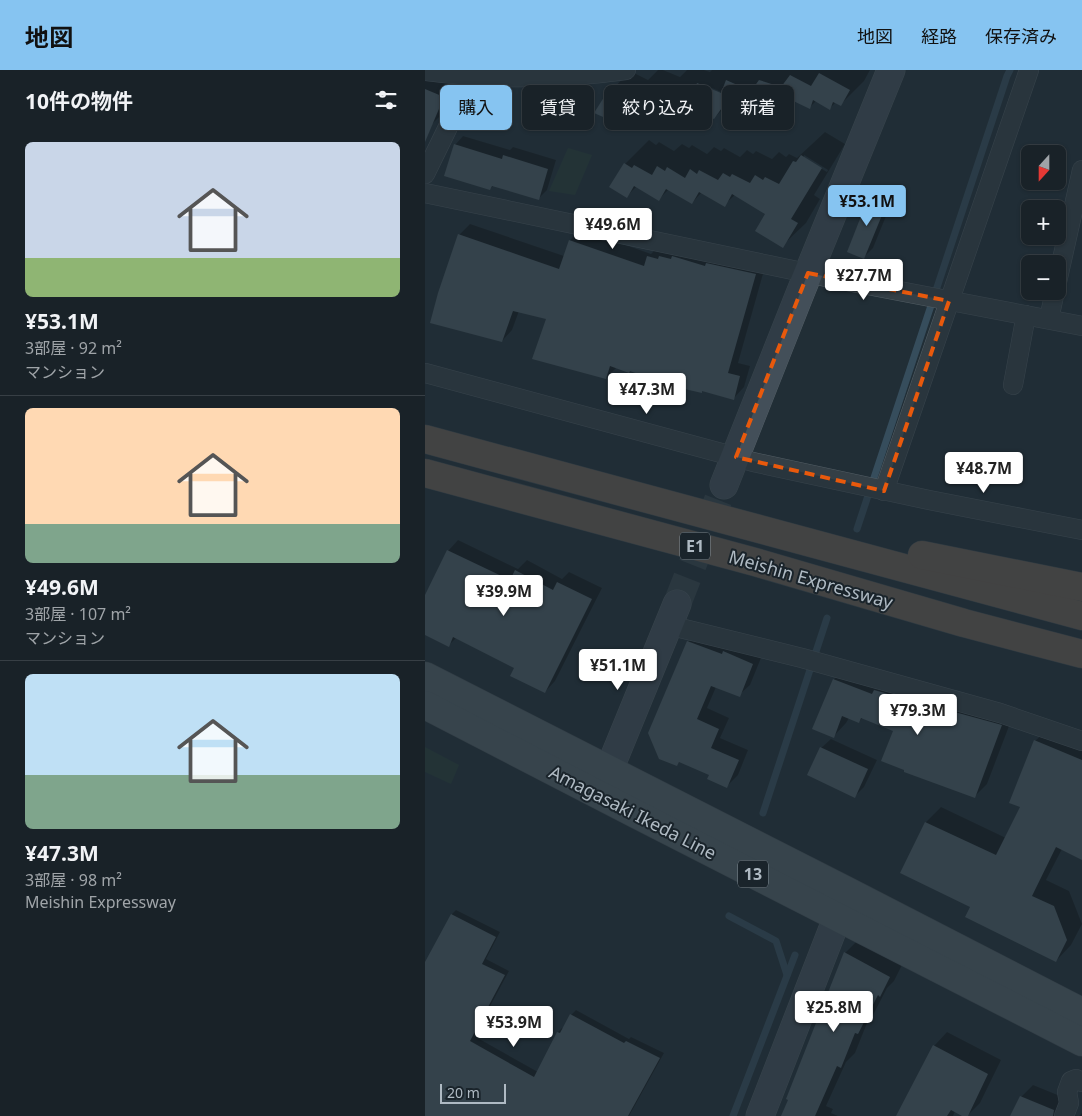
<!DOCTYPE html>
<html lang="ja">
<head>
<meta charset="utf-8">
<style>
  :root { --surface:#192228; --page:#262f34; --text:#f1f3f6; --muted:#9fa4a8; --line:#373f45; --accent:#86c4f1 }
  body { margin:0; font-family:"Noto Sans","Noto Sans JP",sans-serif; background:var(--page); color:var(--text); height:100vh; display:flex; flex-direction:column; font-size:19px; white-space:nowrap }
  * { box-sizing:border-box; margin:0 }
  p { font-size:16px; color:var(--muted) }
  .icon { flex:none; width:28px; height:28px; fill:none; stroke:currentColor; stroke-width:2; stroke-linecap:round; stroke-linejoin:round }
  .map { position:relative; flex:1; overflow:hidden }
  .sheet { display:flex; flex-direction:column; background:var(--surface); width:425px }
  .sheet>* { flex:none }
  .hud { position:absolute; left:15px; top:15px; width:475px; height:45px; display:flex; gap:10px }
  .needle { width:32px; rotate:201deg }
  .tools { position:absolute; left:596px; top:75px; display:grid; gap:10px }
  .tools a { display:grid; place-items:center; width:45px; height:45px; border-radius:8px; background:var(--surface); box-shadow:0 1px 4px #0004,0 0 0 1px var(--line); font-size:25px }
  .scale { position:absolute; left:15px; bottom:12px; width:66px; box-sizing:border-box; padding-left:5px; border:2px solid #afbac3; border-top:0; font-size:14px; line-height:18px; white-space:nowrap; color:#afbac3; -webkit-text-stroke:4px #1a242b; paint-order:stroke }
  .price { position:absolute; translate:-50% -42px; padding:0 11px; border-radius:5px; background:#fff; color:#222; font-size:16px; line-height:32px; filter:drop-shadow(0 1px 2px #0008) }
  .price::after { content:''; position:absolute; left:50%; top:30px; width:15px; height:11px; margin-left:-8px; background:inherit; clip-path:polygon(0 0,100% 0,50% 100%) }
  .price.on { background:var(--accent); color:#111 }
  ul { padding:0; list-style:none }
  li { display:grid; align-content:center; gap:10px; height:265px; padding:0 25px }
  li+li { border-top:1px solid var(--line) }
  li span { display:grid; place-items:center; height:155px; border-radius:8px; color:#555 }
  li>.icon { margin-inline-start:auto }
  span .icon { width:90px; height:90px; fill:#fffc; stroke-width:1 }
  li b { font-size:21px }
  h2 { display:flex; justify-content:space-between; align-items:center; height:60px; padding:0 25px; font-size:21px }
  .pill { padding:0 18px; border-radius:8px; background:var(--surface); box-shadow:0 1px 4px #0004,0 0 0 1px var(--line); font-size:18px; line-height:45px }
  .pill.on { background:var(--accent); color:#111 }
  header { display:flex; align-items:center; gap:30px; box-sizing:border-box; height:70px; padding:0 25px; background:var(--accent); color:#111 }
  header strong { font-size:24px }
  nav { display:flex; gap:28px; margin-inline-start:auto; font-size:18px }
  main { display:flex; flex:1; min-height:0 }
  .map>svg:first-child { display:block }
  .green { fill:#263b37 }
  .shadow { fill:#0007; fill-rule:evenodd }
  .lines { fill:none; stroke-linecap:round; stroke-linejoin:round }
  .stream { stroke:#364d5c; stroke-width:7 }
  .building { fill:#4c5b64 }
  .secondary-tunnel { stroke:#36434b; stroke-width:28; stroke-dasharray:28 14; stroke-linecap:butt }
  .street-casing { stroke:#525d64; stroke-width:20 }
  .secondary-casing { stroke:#525d64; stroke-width:29 }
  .primary-casing { stroke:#414b53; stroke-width:29 }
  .highway-casing { stroke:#3f4a51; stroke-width:29 }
  .street { stroke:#343f46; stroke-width:19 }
  .secondary { stroke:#434f59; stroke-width:28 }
  .primary { stroke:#525f66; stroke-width:28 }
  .highway { stroke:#6c5d52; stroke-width:28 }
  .marked { fill:none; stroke:#e8590c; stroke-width:4; stroke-dasharray:10 6; stroke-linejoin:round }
  .labels { text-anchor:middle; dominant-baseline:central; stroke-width:4; stroke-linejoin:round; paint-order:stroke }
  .shield { fill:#1a242b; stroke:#828d95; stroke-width:1 }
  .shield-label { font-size:16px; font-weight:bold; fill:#afbac3 }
  .street-label { font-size:18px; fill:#afbac3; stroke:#1a242b }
</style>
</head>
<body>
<header>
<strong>地図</strong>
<nav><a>地図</a><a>経路</a><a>保存済み</a></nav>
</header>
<main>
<section class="sheet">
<h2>10件の物件<svg class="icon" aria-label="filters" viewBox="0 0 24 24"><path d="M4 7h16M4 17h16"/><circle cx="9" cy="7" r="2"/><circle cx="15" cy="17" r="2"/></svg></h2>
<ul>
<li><span style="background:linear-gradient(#c9d6e8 75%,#8fb573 0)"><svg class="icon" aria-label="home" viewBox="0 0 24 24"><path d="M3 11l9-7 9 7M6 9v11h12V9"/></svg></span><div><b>¥53.1M</b><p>3部屋 · 92 m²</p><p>マンション</p></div></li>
<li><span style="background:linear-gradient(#ffd9b3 75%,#7fa58c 0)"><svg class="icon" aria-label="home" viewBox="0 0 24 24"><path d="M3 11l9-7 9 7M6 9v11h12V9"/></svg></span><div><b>¥49.6M</b><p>3部屋 · 107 m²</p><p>マンション</p></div></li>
<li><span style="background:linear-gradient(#bfe0f5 65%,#7fa58c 0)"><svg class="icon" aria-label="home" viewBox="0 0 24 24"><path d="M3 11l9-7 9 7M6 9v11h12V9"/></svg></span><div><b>¥47.3M</b><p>3部屋 · 98 m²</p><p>Meishin Expressway</p></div></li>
</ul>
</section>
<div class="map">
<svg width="657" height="1046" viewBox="0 0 657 1046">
  <rect width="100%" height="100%" fill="#212e36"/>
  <g class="green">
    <polygon points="143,78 167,85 150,125 124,121"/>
    <polygon points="0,677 34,695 26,714 0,702"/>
  </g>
  <g class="shadow">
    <path d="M233,0H238L255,7L262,0H279L285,2L287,0H445L439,11L416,34L411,32L404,39L392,30L385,37L364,28L349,44L329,37L323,43L302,35L289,48L272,42L264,51L245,42L231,56L210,47L201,55L182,25L205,1L223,10ZM278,14L296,22L294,24L276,16Z"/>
    <polygon points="0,2 30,15 19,42 7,54 0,66"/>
    <path d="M400,62L420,74L389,125L395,129L381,153L357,176L342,144L310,125L299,135L277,122L267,133L244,119L234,129L212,116L202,126L186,117L200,94L224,70L231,75L234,72L249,81L257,74L264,78L267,75L282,84L289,77L296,81L299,78L315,87L322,80L328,84L331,81L347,89L354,82L361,87L364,84L372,88ZM379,85L403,100L402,102L379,88Z"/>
    <polygon points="38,66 85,80 88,77 131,90 122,120 113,129 69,115 65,119 30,75"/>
    <polygon points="455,117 470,124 448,178 439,187 445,127"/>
    <polygon points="45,154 139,186 145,170 156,159 226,184 234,176 341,193 313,293 325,296 319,317 309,328 206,300 192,297 181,308 122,248 94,241 87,260 77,271 34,165"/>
    <polygon points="33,470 93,499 102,490 137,509 144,502 177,518 130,611 120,622 91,598 31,568 24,575 0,564 0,528 23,481"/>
    <polygon points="274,561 338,583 325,615 314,625 291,617 282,638 304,648 295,668 323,680 313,705 302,716 286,705 255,691 252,695 263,572"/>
    <polygon points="422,596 589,643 562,714 549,727 469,660 438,647 434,652 424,648 421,653 409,666 409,609"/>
    <polygon points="626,656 657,668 657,789 637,779 621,810 644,821 657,854 646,875 631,891 547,836 476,803 501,752 516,737 581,768 597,737 610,671"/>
    <polygon points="406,669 452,690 439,717 430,726 396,678"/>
    <polygon points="31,840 75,862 61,889 84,901 49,966 113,1002 133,962 137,958 139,958 146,945 151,940 204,969 206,967 239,983 204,1046 0,1046 0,895 27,844"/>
    <polygon points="434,869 478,893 469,911 462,918 446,949 442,953 430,983 421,992 401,1036 408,1039 406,1043 413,1046 358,1046 364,1029 362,1028 420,883"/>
    <polygon points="522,962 576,990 555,1033 542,1046 540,1046 530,1041 528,1046 473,1046 509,976"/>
    <polygon points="608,1015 640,1028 648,1045 654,1046 657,1043 657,1046 587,1046 596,1027"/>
  </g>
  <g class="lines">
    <g class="stream">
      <polyline points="432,459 582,6 585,0"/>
      <polyline points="338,743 402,548"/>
      <polyline points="304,846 351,871 362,905"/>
      <polyline points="308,1046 370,885"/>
    </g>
  </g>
  <g class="building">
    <polygon points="394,3 425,20 416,36 408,32 405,40 388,30 385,39 360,27 349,45 326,37 323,44 299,35 289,49 268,42 264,52 238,41 232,57 206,47 201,57 169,43 181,24 203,35 210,21 236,32 241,19 267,27 272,13 296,23 301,10 326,21 334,10 356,17 365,5 386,16"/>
    <polygon points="0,19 19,27 0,72"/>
    <polygon points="29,74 77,89 78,85 123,99 114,130 67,116 65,120 19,106"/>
    <polygon points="376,85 397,98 366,149 373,153 358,178 330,161 340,144 307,124 300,137 274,122 267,134 241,119 234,131 209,116 202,128 184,117 199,93 207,98 209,95 227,105 232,96 240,101 242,97 260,108 265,99 272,104 274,100 293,110 298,103 305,107 307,104 325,113 330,105 338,110 340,107 354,114 368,91 371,92"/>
    <polygon points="444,126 462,133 439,189 422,182"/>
    <polygon points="33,164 134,199 144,170 219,196 222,186 233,189 234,186 246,189 247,186 280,196 281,193 331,204 303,303 315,306 309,330 277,321 277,323 242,315 205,301 204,303 185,296 181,309 107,289 121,249 88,241 77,272 5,253 13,223"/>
    <polygon points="22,480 85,510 90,500 128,520 132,512 167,529 120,623 85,606 89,598 28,567 24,577 0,565 0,525"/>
    <polygon points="262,571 297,584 298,581 328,594 315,627 286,616 272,649 294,659 286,678 314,690 302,718 282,709 284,705 254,692 252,696 234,689 223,663"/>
    <polygon points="408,609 447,624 449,620 460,623 479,630 480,628 503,636 504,635 577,655 550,728 479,702 479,700 456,691 468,661 436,648 434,653 417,646 409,668 387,659"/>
    <polygon points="609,670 657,690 657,790 631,777 607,826 629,836 642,870 631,892 540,847 545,837 475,803 500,752 571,785 595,737 584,733"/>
    <polygon points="395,677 443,699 430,728 382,705"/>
    <polygon points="26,844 71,867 57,894 80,905 45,971 109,1007 132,962 135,963 145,944 199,973 201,971 235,988 203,1046 0,1046 0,892"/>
    <polygon points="419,882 465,907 455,927 453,925 433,964 430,963 416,998 412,996 390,1046 356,1046 363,1030 361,1029"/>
    <polygon points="508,975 563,1004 543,1046 537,1046 526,1040 522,1046 471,1046"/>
    <polygon points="595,1026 629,1040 628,1046 585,1046"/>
  </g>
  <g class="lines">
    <polyline class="secondary-tunnel" points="252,534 299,415"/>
    <g class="street-casing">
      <g id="street">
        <path d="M0,1C67,10 135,9 201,0"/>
        <polyline points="0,104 48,6"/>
        <polyline points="0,123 401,207 657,256"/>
        <polyline points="632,212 657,100"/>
        <polyline points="624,249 630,221"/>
        <polyline points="0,303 311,387 328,392 504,430 657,460"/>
        <polyline points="588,315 601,245"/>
        <polyline points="459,421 604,0"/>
        <polyline points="243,555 377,588 575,643 657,671"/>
        <polyline points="639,1046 644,1033 642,1022 646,1011 651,1009 657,1012"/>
      </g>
    </g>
    <g class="secondary-casing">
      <g id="secondary">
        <polyline points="299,415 376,221 466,0"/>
        <polyline points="175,722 252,534"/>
        <polyline points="335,1046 421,825"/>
      </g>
    </g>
    <g class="primary-casing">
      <g id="primary">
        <polyline points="0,606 422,821 657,942"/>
        <polyline points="0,635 211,744 657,972"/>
      </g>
    </g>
    <g class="highway-casing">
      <g id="highway">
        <polyline points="0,369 657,546"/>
        <polyline points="0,403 330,492 539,553 657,584"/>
        <polyline points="497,485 657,517"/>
      </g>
    </g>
    <use href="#street" class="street"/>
    <use href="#secondary" class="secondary"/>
    <use href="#primary" class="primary"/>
    <use href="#highway" class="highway"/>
  </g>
  <path d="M0 0H657V1046H0ZM383,203L524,231L459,421L311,387Z" fill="#212e36" fill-opacity=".55" fill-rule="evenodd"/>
  <path class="marked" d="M383,203L524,231L459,421L311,387Z"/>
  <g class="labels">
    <g class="shield">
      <rect x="255" y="462.5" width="30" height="27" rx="4"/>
      <rect x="313" y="790.5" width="30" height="27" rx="4"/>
    </g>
    <g class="shield-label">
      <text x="270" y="476">E1</text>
      <text x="328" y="804">13</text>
    </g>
    <g class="street-label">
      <text transform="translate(386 509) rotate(16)">Meishin Expressway</text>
      <text transform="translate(208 742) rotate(27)">Amagasaki Ikeda Line</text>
    </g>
  </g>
</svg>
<div class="tools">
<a><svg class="needle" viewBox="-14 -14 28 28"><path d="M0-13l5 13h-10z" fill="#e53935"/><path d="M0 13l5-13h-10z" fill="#9fa4a8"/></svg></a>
<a>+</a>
<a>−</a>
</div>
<div class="scale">20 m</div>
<b class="price on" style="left:442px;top:157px">¥53.1M</b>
<b class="price" style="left:188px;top:180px">¥49.6M</b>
<b class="price" style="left:439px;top:231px">¥27.7M</b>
<b class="price" style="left:222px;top:345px">¥47.3M</b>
<b class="price" style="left:559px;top:424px">¥48.7M</b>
<b class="price" style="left:79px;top:547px">¥39.9M</b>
<b class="price" style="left:193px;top:621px">¥51.1M</b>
<b class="price" style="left:493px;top:666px">¥79.3M</b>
<b class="price" style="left:409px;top:963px">¥25.8M</b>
<b class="price" style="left:89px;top:978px">¥53.9M</b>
<div class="hud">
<a class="pill on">購入</a>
<a class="pill">賃貸</a>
<a class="pill">絞り込み</a>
<a class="pill">新着</a>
</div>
</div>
</main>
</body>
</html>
